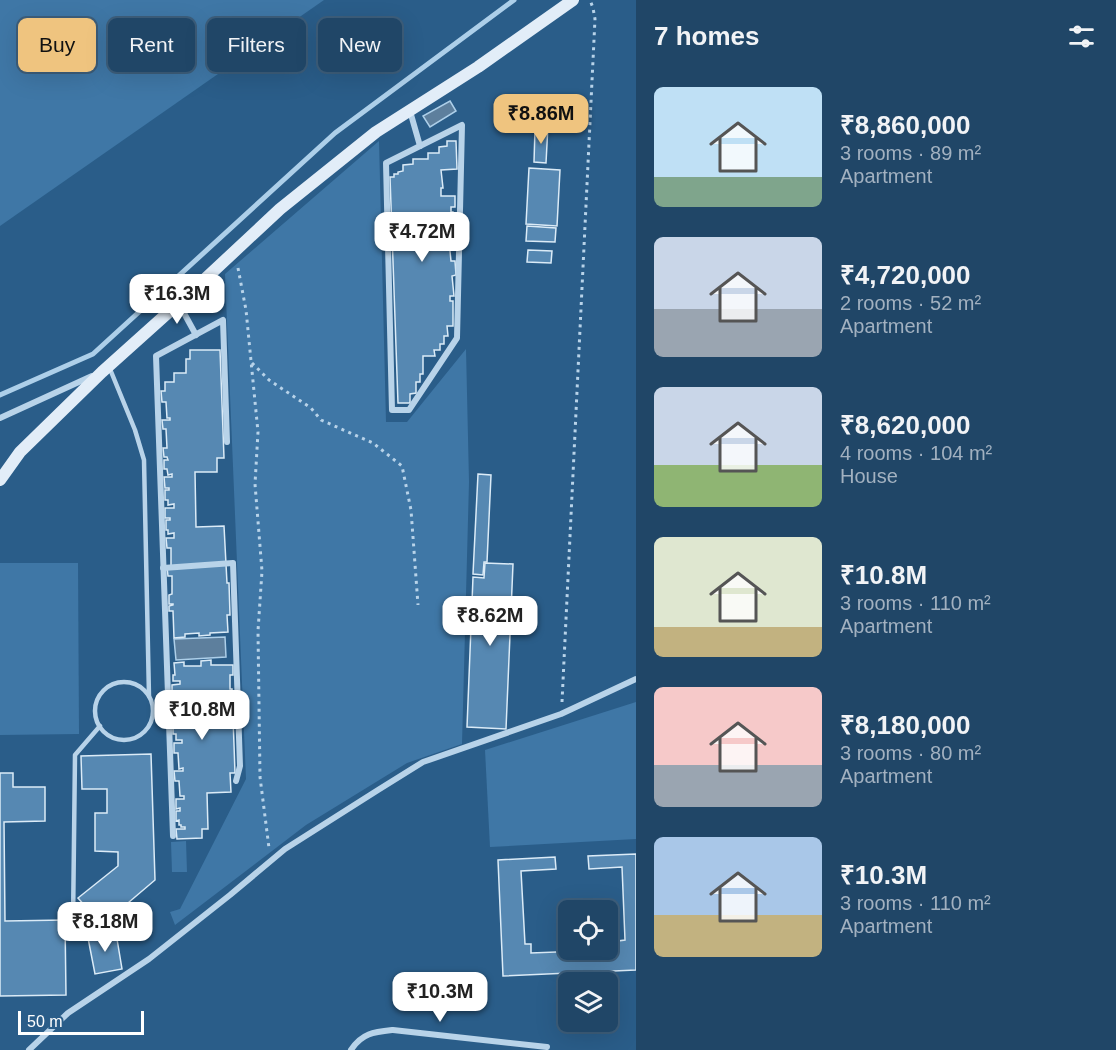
<!DOCTYPE html>
<html lang="en">
<head>
<meta charset="utf-8">
<style>
  :root { --surface:#204667; --page:#2d5070; --text:#f1f3f6; --muted:#a2b1c0; --line:#3d5e7b; --accent:#efc47f }
  body { margin:0; font-family:Helvetica,sans-serif; background:var(--page); color:var(--text); height:100vh; display:flex; flex-direction:column; font-size:22px; white-space:nowrap }
  * { box-sizing:border-box; margin:0 }
  p { font-size:20px; color:var(--muted) }
  .icon { flex:none; width:33px; height:33px; fill:none; stroke:currentColor; stroke-width:2; stroke-linecap:round; stroke-linejoin:round }
  .map { position:relative; flex:1; overflow:hidden }
  .drawer { display:flex; flex-direction:column; background:var(--surface); width:480px }
  .drawer>* { flex:none }
  .guide { position:absolute; left:18px; top:18px; width:528px; height:54px; display:flex; gap:12px }
  .buttons { position:absolute; left:558px; top:900px; display:grid; gap:12px }
  .buttons a { display:grid; place-items:center; width:60px; height:60px; border-radius:9px; background:var(--surface); box-shadow:0 6px 24px #0002,0 0 0 2px var(--line); font-size:30px }
  .scale { position:absolute; left:18px; bottom:15px; width:126px; box-sizing:border-box; padding-left:6px; border:3px solid #fff; border-top:0; font-size:16px; line-height:21px; white-space:nowrap; color:#fff; -webkit-text-stroke:4px #2a5d89; paint-order:stroke }
  .price { position:absolute; translate:-50% -51px; padding:0 14px; border-radius:12px; background:#fff; color:#222; font-size:20px; line-height:39px; filter:drop-shadow(0 2px 3px #0008) }
  .price::after { content:''; position:absolute; left:50%; top:36px; width:18px; height:14px; margin-left:-9px; background:inherit; clip-path:polygon(0 0,100% 0,50% 100%) }
  .price.current { background:var(--accent); color:#111 }
  ul { padding:0; list-style:none }
  li { display:flex; align-items:center; gap:18px; height:150px; padding:0 18px }
  li span { display:grid; place-items:center; flex:none; width:168px; height:120px; border-radius:9px; color:#555 }
  li>.icon { margin-inline-start:auto }
  span .icon { width:72px; height:72px; fill:#fffc; stroke-width:1 }
  li b { font-size:26px }
  h2 { display:flex; justify-content:space-between; align-items:center; height:72px; padding:0 18px; font-size:26px }
  .chip { padding:0 21px; border-radius:9px; background:var(--surface); box-shadow:0 6px 24px #0002,0 0 0 2px var(--line); font-size:21px; line-height:54px }
  .chip.current { background:var(--accent); color:#111 }
  main { display:flex; flex:1; min-height:0 }
  .map>svg:first-child { display:block }
  .green { fill:#3f77a6 }
  .water { fill:#5d7f9d; stroke:#adcfe9; stroke-width:1.5 }
  .lines { fill:none; stroke-linecap:round; stroke-linejoin:round }
  .stream { stroke:#adcfe9; stroke-width:5 }
  .building { fill:#5688b2; stroke:#dbebf7; stroke-width:1.5 }
  .path { stroke:#b8d3e9; stroke-width:3; stroke-dasharray:3 4.5; stroke-linecap:butt }
  .lane { stroke:#b8d3e9; stroke-width:4.5 }
  .street { stroke:#b8d3e9; stroke-width:6 }
  .secondary { stroke:#e2edf8; stroke-width:12 }
</style>
</head>
<body>
<main>
<div class="map">
<svg width="636" height="1050" viewBox="0 0 636 1050">
  <rect width="100%" height="100%" fill="#2a5d89"/>
  <g class="green">
    <polygon points="0,0 324,0 0,226"/>
    <polygon points="379,141 386,422 407,422 466,349 469,482 462,744 407,763 306,825 175,925 170,912 180,909 246,779 225,274"/>
    <polygon points="0,563 78,563 79,734 0,735"/>
    <polygon points="636,702 636,839 490,847 485,750"/>
    <polygon points="186,841 187,872 172,872 171,842"/>
  </g>
  <g class="water">
    <polygon points="450,101 456,111 430,127 423,116"/>
    <polygon points="225,637 226,657 176,660 174,639"/>
  </g>
  <g class="lines">
    <polyline class="stream" points="0,395 93,354 335,133 514,0"/>
  </g>
  <g class="building">
    <polygon points="543,125 548,125 546,163 534,162 535,129 543,129"/>
    <polygon points="447,141 456,141 457,169 441,170 443,188 441,188 441,196 455,196 455,207 451,207 451,212 453,212 454,216 456,216 456,229 452,229 453,232 448,232 451,261 455,261 456,275 452,276 454,296 450,296 450,301 453,301 453,326 447,326 448,336 444,336 444,344 440,344 440,350 434,350 435,356 423,356 423,374 420,374 420,382 416,382 416,393 410,394 410,403 398,403 390,177 394,177 394,174 398,174 398,172 403,171 403,165 413,164 413,159 428,159 428,153 439,153 439,147 447,146"/>
    <polygon points="529,168 560,170 557,226 526,224"/>
    <polygon points="527,226 556,228 555,242 526,241"/>
    <polygon points="528,250 552,251 551,263 527,262"/>
    <polygon points="190,350 220,350 224,458 217,458 217,472 195,472 196,527 224,526 227,583 229,583 230,615 227,615 228,632 210,633 210,635 199,636 199,633 185,634 185,637 174,638 173,611 169,611 169,606 173,605 173,604 169,604 169,595 172,594 172,576 168,576 167,567 171,567 171,548 167,548 166,538 174,538 174,533 168,534 168,530 166,530 166,520 170,520 170,518 165,518 165,508 174,508 174,504 168,505 168,500 165,500 165,490 169,490 169,488 165,488 164,477 172,477 172,474 168,475 167,469 164,469 164,460 168,460 167,457 164,457 163,448 167,448 166,429 163,429 162,420 170,420 170,418 167,418 166,402 162,402 161,391 165,391 165,382 174,382 174,373 186,373 186,359 190,359"/>
    <polygon points="478,474 491,475 487,562 484,562 483,575 473,574"/>
    <polygon points="485,563 513,564 506,729 467,727 473,577 484,578"/>
    <polygon points="211,660 211,665 233,665 233,675 230,675 230,689 232,689 235,773 230,773 231,792 207,793 208,829 202,829 202,838 177,839 176,829 185,829 185,827 181,827 181,825 179,825 179,820 176,821 176,811 180,811 180,808 176,809 176,799 184,799 184,796 180,796 179,781 175,781 174,771 183,771 183,768 179,769 178,753 174,753 174,743 182,743 182,740 176,740 176,734 173,734 173,725 177,725 176,722 173,722 173,713 180,713 180,709 176,710 176,696 172,696 172,685 180,684 180,681 173,681 173,675 175,675 174,663 184,662 184,666 201,666 201,661"/>
    <polygon points="151,754 155,880 102,925 78,898 118,866 118,852 95,851 95,813 107,813 107,789 82,789 81,756"/>
    <polygon points="0,773 13,773 13,787 45,787 45,821 4,822 5,921 65,920 66,995 0,996"/>
    <polygon points="636,854 636,970 503,976 498,860 555,857 556,869 521,871 525,944 531,944 531,953 608,950 618,949 618,941 625,940 622,867 589,869 588,856"/>
    <polygon points="116,933 122,969 95,974 88,938"/>
  </g>
  <g class="lines">
    <g class="path">
      <polyline points="238,268 246,310 258,432 255,484 262,571 258,631 260,777 269,848"/>
      <polyline points="252,363 269,380 311,408 321,420 373,443 402,466 411,510 418,605"/>
      <polyline points="562,702 595,19 593,8 590,0"/>
    </g>
    <g class="lane">
      <polyline points="110,369 135,430 144,460 149,696"/>
      <circle cx="124" cy="711" r="29"/>
      <polyline points="73,924 75,755 100,726"/>
    </g>
    <g class="street">
      <polyline points="410,111 420,146"/>
      <polygon points="462,125 457,338 409,410 392,410 386,163"/>
      <polyline points="179,304 196,335"/>
      <polyline points="0,418 92,376"/>
      <polyline points="163,568 233,563 240,766 236,781"/>
      <polyline points="173,836 156,356 223,320 227,442"/>
      <polyline points="29,1050 68,1013 149,959 230,895 285,849 378,790 423,762 561,714 636,679"/>
      <path d="M351,1050C362,1033 374,1032 393,1030L547,1047"/>
    </g>
    <polyline class="secondary" points="0,480 20,452 102,372 190,293 280,209 376,132 478,67 573,0"/>
  </g>
</svg>
<div class="buttons">
<a><svg class="icon" aria-label="locate" viewBox="0 0 24 24"><circle cx="12" cy="12" r="6"/><path d="M12 2v4M12 18v4M2 12h4M18 12h4"/></svg></a>
<a><svg class="icon" aria-label="layers" viewBox="0 0 24 24"><path d="M12 4l9 5-9 5-9-5zM3 14l9 5 9-5"/></svg></a>
</div>
<div class="scale">50 m</div>
<b class="price current" style="left:541px;top:145px">₹8.86M</b>
<b class="price" style="left:422px;top:263px">₹4.72M</b>
<b class="price" style="left:177px;top:325px">₹16.3M</b>
<b class="price" style="left:490px;top:647px">₹8.62M</b>
<b class="price" style="left:202px;top:741px">₹10.8M</b>
<b class="price" style="left:105px;top:953px">₹8.18M</b>
<b class="price" style="left:440px;top:1023px">₹10.3M</b>
<div class="guide">
<a class="chip current">Buy</a>
<a class="chip">Rent</a>
<a class="chip">Filters</a>
<a class="chip">New</a>
</div>
</div>
<section class="drawer">
<h2>7 homes<svg class="icon" aria-label="filters" viewBox="0 0 24 24"><path d="M4 7h16M4 17h16"/><circle cx="9" cy="7" r="2"/><circle cx="15" cy="17" r="2"/></svg></h2>
<ul>
<li><span style="background:linear-gradient(#bfe0f5 75%,#7fa58c 0)"><svg class="icon" aria-label="home" viewBox="0 0 24 24"><path d="M3 11l9-7 9 7M6 9v11h12V9"/></svg></span><div><b>₹8,860,000</b><p>3 rooms · 89 m²</p><p>Apartment</p></div></li>
<li><span style="background:linear-gradient(#c9d6e8 60%,#9aa5b1 0)"><svg class="icon" aria-label="home" viewBox="0 0 24 24"><path d="M3 11l9-7 9 7M6 9v11h12V9"/></svg></span><div><b>₹4,720,000</b><p>2 rooms · 52 m²</p><p>Apartment</p></div></li>
<li><span style="background:linear-gradient(#c9d6e8 65%,#8fb573 0)"><svg class="icon" aria-label="home" viewBox="0 0 24 24"><path d="M3 11l9-7 9 7M6 9v11h12V9"/></svg></span><div><b>₹8,620,000</b><p>4 rooms · 104 m²</p><p>House</p></div></li>
<li><span style="background:linear-gradient(#dfe7d0 75%,#c2b280 0)"><svg class="icon" aria-label="home" viewBox="0 0 24 24"><path d="M3 11l9-7 9 7M6 9v11h12V9"/></svg></span><div><b>₹10.8M</b><p>3 rooms · 110 m²</p><p>Apartment</p></div></li>
<li><span style="background:linear-gradient(#f6c9c9 65%,#9aa5b1 0)"><svg class="icon" aria-label="home" viewBox="0 0 24 24"><path d="M3 11l9-7 9 7M6 9v11h12V9"/></svg></span><div><b>₹8,180,000</b><p>3 rooms · 80 m²</p><p>Apartment</p></div></li>
<li><span style="background:linear-gradient(#a9c7e8 65%,#c2b280 0)"><svg class="icon" aria-label="home" viewBox="0 0 24 24"><path d="M3 11l9-7 9 7M6 9v11h12V9"/></svg></span><div><b>₹10.3M</b><p>3 rooms · 110 m²</p><p>Apartment</p></div></li>
</ul>
</section>
</main>
</body>
</html>
